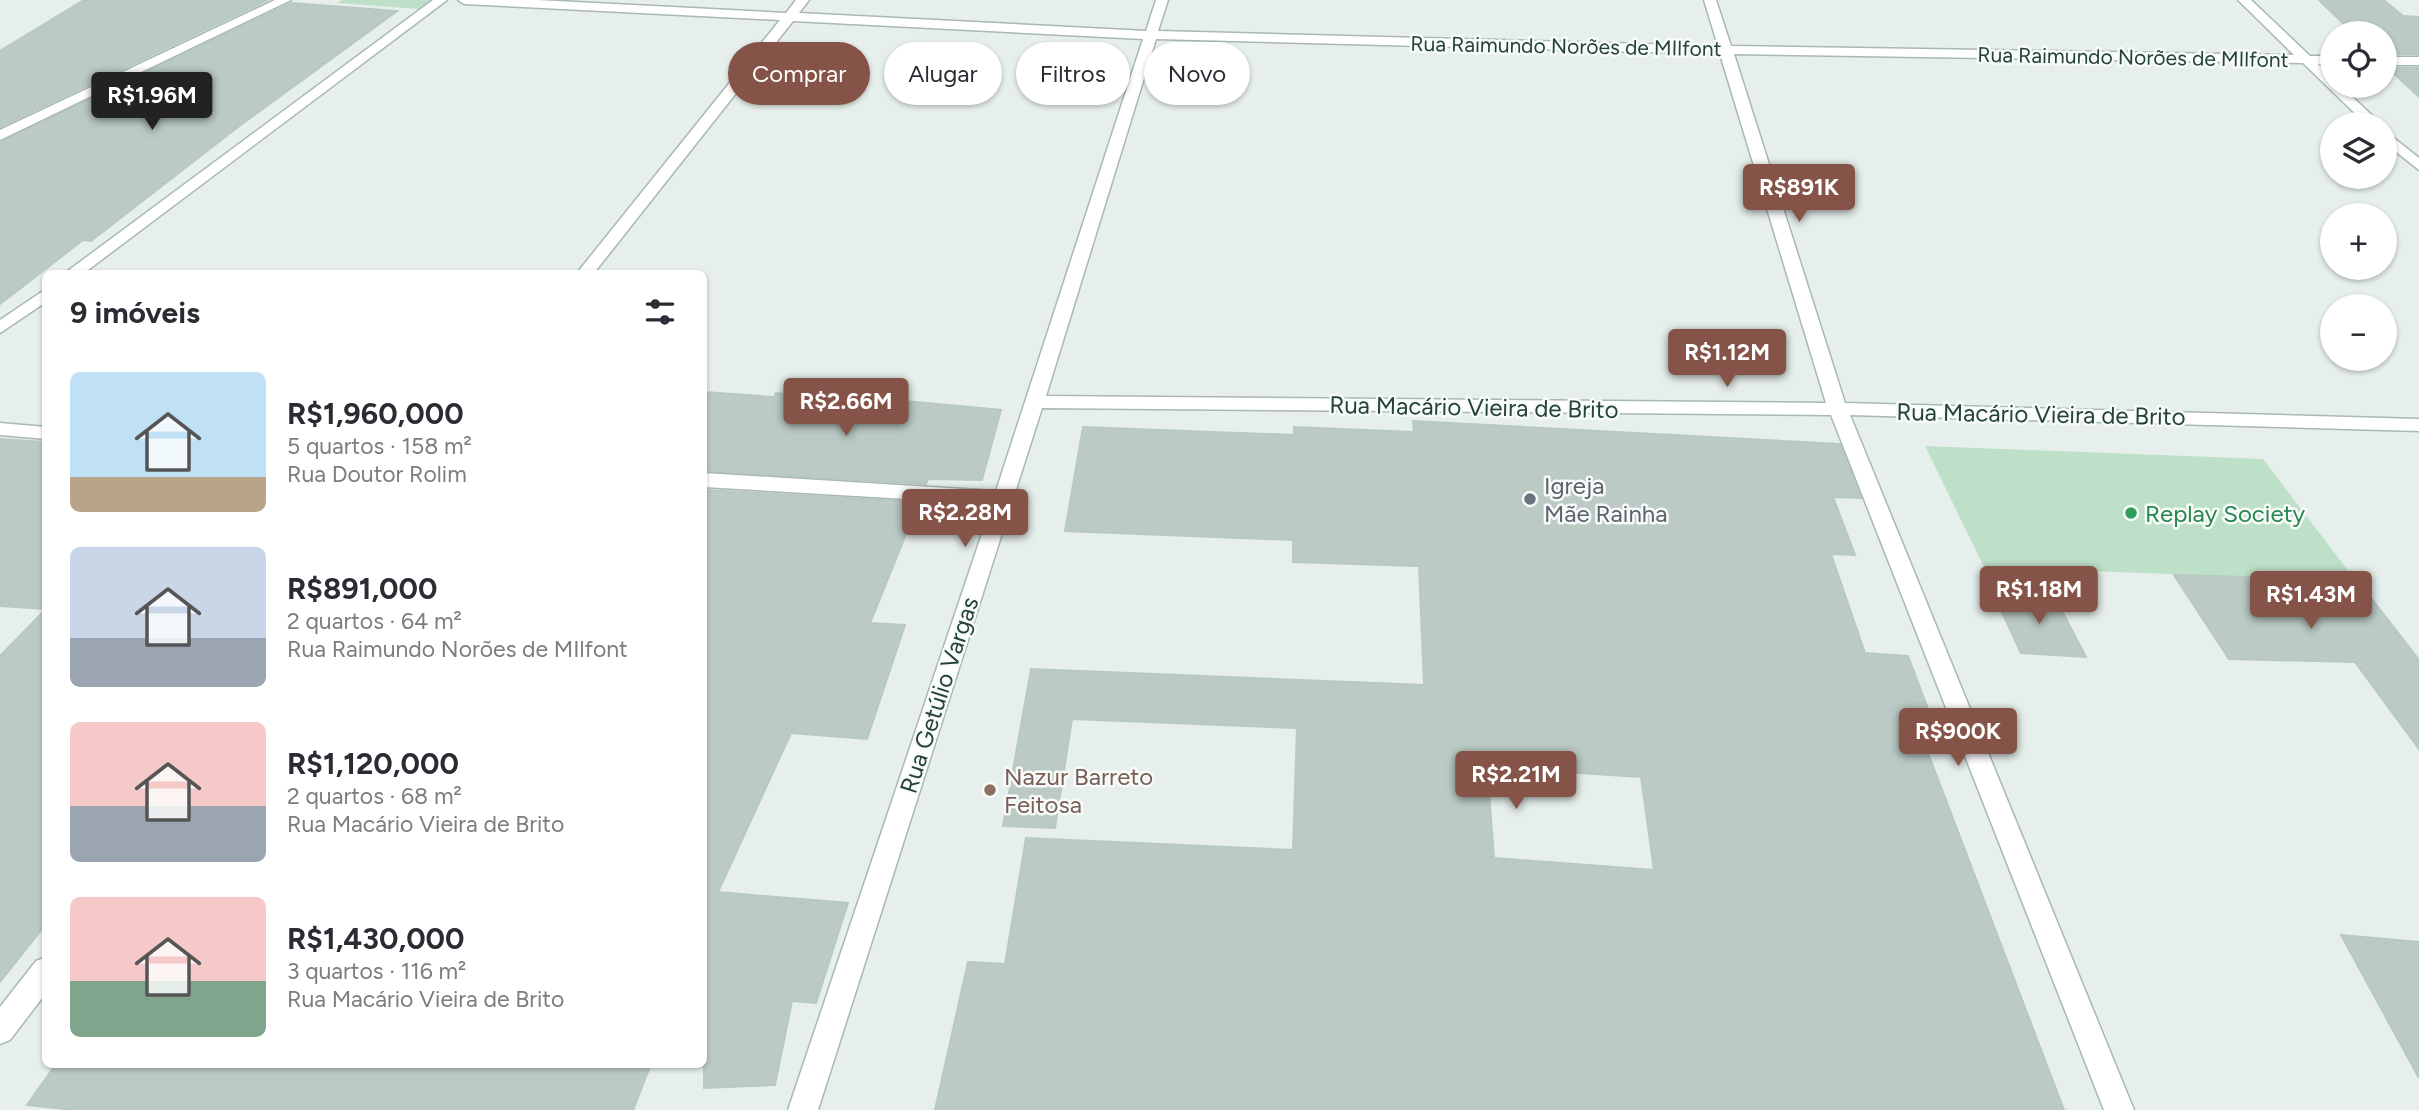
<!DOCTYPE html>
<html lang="pt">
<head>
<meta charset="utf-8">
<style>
  :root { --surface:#fff; --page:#f2f2f3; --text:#2b2b33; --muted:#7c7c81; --accent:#855347 }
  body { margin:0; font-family:Figtree,sans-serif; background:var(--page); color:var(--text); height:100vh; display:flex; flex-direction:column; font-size:26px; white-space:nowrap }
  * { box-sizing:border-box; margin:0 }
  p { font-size:23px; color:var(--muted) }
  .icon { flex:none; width:38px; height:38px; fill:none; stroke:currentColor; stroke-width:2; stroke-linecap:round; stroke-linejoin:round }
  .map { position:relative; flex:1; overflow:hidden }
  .drawer { position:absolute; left:42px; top:270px; width:665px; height:798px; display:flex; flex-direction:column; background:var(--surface); border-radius:10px; box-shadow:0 2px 5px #0004 }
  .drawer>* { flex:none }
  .guide { position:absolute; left:728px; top:42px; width:665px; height:63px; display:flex; gap:14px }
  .tools { position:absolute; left:2320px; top:21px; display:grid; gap:14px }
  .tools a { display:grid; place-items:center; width:77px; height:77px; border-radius:50%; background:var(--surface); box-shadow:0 2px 5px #0004; font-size:35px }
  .price { position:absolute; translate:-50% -60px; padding:0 16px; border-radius:7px; background:var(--accent); color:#fff; font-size:23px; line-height:46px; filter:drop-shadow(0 2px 4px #0008) }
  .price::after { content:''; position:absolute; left:50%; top:42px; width:21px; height:16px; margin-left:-10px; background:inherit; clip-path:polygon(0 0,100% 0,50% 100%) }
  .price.current { background:#222; color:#fff }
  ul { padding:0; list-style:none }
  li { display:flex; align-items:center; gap:21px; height:175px; padding:0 28px }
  li span { display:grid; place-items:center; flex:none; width:196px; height:140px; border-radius:10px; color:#555 }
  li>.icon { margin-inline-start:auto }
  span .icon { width:84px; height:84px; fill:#fffc; stroke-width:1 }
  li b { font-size:30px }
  h2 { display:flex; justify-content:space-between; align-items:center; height:84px; padding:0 28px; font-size:30px }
  .tag { padding:0 24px; border-radius:32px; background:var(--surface); box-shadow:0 2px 5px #0004; font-size:24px; line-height:63px }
  .tag.current { background:var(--accent); color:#fff }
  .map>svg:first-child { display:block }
  .green { fill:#bfe0c8 }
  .building { fill:#bbcac4; stroke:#b8c9c2; stroke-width:2; fill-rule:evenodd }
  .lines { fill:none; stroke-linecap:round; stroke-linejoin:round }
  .minor-casing { stroke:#a8b8b2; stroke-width:3 }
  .minor { fill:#fff; fill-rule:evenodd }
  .worship-dot { fill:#6b7280; stroke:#f7fbf9; stroke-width:2.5 }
  .leisure-dot { fill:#2e9e5b; stroke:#f7fbf9; stroke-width:2.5 }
  .education-dot { fill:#8d6e63; stroke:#f7fbf9; stroke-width:2.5 }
  .labels { text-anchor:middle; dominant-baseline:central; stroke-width:5; stroke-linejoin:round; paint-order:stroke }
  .far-street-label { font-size:21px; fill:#24423a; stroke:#f7fbf9 }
  .street-label { font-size:24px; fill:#24423a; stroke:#f7fbf9 }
  .worship-label { font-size:24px; fill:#5b616d; stroke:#f7fbf9; text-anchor:start }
  .leisure-label { font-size:24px; fill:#27864d; stroke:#f7fbf9; text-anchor:start }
  .education-label { font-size:24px; fill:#785e54; stroke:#f7fbf9; text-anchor:start }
</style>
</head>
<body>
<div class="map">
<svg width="2419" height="1110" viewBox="0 0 2419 1110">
  <rect width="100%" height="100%" fill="#e6efeb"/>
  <g class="green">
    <polygon points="343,0 431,0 419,9 337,3"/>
    <polygon points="1925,446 2263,459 2356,581 1984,567"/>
  </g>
  <g class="building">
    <polygon points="84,0 251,0 266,1 0,127 0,51"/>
    <polygon points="2319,0 2385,1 2403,16 2419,17 2419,54 2385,54 2385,33 2353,33"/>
    <polygon points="291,3 397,11 238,127 91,241 83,240 0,304 0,142"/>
    <polygon points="2388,68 2419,68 2419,97"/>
    <polygon points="704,392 774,397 776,393 849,401 851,396 1001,410 982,480 928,479 926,484 704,471"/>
    <path d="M1413,421L1840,444L1861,498L1833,497L1855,555L1831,554L1865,653L1908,656L1937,733L1920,732L2064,1110H935L968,962L1005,964L1026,838L1293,850L1297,728L1072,719L1055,828L1003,826L1031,669L1424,685L1419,566L1293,562V540L1065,531L1083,427L1294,435V427L1414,432ZM1487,767L1641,777L1654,870L1494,858Z"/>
    <polygon points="0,439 46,442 46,609 0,606"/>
    <polygon points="704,490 919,502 870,623 905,625 867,739 791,733 718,892 848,903 816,1003 792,1001 775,1085 704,1088"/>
    <polygon points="2174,575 2357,580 2419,660 2419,749 2355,662 2229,659"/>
    <polygon points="1994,595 2055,598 2086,657 2021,653"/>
    <polygon points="46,609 46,924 0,982 0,656"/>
    <polygon points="2341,935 2419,942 2419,1078"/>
    <polygon points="56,1064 651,1064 633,1110 74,1110 27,1105"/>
  </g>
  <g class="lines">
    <g class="minor-casing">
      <g id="minor">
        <polygon points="275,0 291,0 0,140 0,130"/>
        <polygon points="433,0 447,0 84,273 65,273"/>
        <path d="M458,0H537L786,13L796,0H809L799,13L1146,31L1156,0H1168L1158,31L1718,46L1704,0H1716L1731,46L2294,55L2238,0H2251L2310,56H2333V64H2318L2333,77V86H2341L2381,124H2366L2303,63L1734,54L1845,403L2419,419V431L1850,415L2134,1110H2104L1831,415L1042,408L818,1110H788L992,504L704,487V473L996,491L1143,39L793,21L594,273H577L780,20L464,4ZM1156,39L1720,54L1826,403L1046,396Z"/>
        <rect x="2385" y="57" width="34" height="8"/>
        <polygon points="2385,131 2419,158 2419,170 2385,143"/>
        <polygon points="46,289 46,302 0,333 0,320"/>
        <polygon points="0,423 46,427 46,439 0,435"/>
        <polygon points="46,957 46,993 10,1040 0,1044 0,1007 36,961"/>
      </g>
    </g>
    <use href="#minor" class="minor"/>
  </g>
  <circle class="worship-dot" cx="1530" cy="499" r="7"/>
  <circle class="leisure-dot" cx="2131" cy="513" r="7"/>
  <circle class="education-dot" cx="990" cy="790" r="7"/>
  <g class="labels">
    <g class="far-street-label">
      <text transform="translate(1566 46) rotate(1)">Rua Raimundo Norões de MIlfont</text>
      <text transform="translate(2133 57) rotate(1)">Rua Raimundo Norões de MIlfont</text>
    </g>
    <g class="street-label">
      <text transform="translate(1474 407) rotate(1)">Rua Macário Vieira de Brito</text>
      <text transform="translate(2041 414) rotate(1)">Rua Macário Vieira de Brito</text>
      <text transform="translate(939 695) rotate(-72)">Rua Getúlio Vargas</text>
    </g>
    <g class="worship-label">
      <text x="1544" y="485">Igreja<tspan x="1544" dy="28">Mãe Rainha</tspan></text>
    </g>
    <g class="leisure-label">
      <text x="2145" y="513">Replay Society</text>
    </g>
    <g class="education-label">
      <text x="1004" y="776">Nazur Barreto<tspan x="1004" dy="28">Feitosa</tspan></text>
    </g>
  </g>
</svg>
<div class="tools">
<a><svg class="icon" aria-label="locate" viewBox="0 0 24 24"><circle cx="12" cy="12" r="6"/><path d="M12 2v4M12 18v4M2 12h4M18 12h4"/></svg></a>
<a><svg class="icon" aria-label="layers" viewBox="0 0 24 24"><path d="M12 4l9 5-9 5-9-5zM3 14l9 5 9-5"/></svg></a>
<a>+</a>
<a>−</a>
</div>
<b class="price current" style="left:152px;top:132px">R$1.96M</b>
<b class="price" style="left:1799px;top:224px">R$891K</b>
<b class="price" style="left:1727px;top:389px">R$1.12M</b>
<b class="price" style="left:846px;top:438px">R$2.66M</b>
<b class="price" style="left:965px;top:549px">R$2.28M</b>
<b class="price" style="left:2039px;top:626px">R$1.18M</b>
<b class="price" style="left:2311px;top:631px">R$1.43M</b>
<b class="price" style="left:1958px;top:768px">R$900K</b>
<b class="price" style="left:1516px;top:811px">R$2.21M</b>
<div class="guide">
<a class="tag current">Comprar</a>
<a class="tag">Alugar</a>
<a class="tag">Filtros</a>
<a class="tag">Novo</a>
</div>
<section class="drawer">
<h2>9 imóveis<svg class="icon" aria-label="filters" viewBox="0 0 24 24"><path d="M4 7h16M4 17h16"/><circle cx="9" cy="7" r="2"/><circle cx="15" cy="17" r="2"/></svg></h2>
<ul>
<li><span style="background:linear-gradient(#bfe0f5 75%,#b9a48a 0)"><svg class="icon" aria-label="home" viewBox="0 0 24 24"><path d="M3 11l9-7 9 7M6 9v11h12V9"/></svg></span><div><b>R$1,960,000</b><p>5 quartos · 158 m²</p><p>Rua Doutor Rolim</p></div></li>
<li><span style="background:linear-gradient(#c9d6e8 65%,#9aa5b1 0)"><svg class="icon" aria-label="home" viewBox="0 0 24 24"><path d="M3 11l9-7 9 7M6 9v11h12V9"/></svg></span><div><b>R$891,000</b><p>2 quartos · 64 m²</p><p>Rua Raimundo Norões de MIlfont</p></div></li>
<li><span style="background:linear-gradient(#f6c9c9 60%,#9aa5b1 0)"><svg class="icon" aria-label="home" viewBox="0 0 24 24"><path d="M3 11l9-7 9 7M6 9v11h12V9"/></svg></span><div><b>R$1,120,000</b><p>2 quartos · 68 m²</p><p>Rua Macário Vieira de Brito</p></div></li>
<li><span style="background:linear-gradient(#f6c9c9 60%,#7fa58c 0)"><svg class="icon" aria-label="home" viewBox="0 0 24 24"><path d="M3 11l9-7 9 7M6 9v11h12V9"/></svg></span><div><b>R$1,430,000</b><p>3 quartos · 116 m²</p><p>Rua Macário Vieira de Brito</p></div></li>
</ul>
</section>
</div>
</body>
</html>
